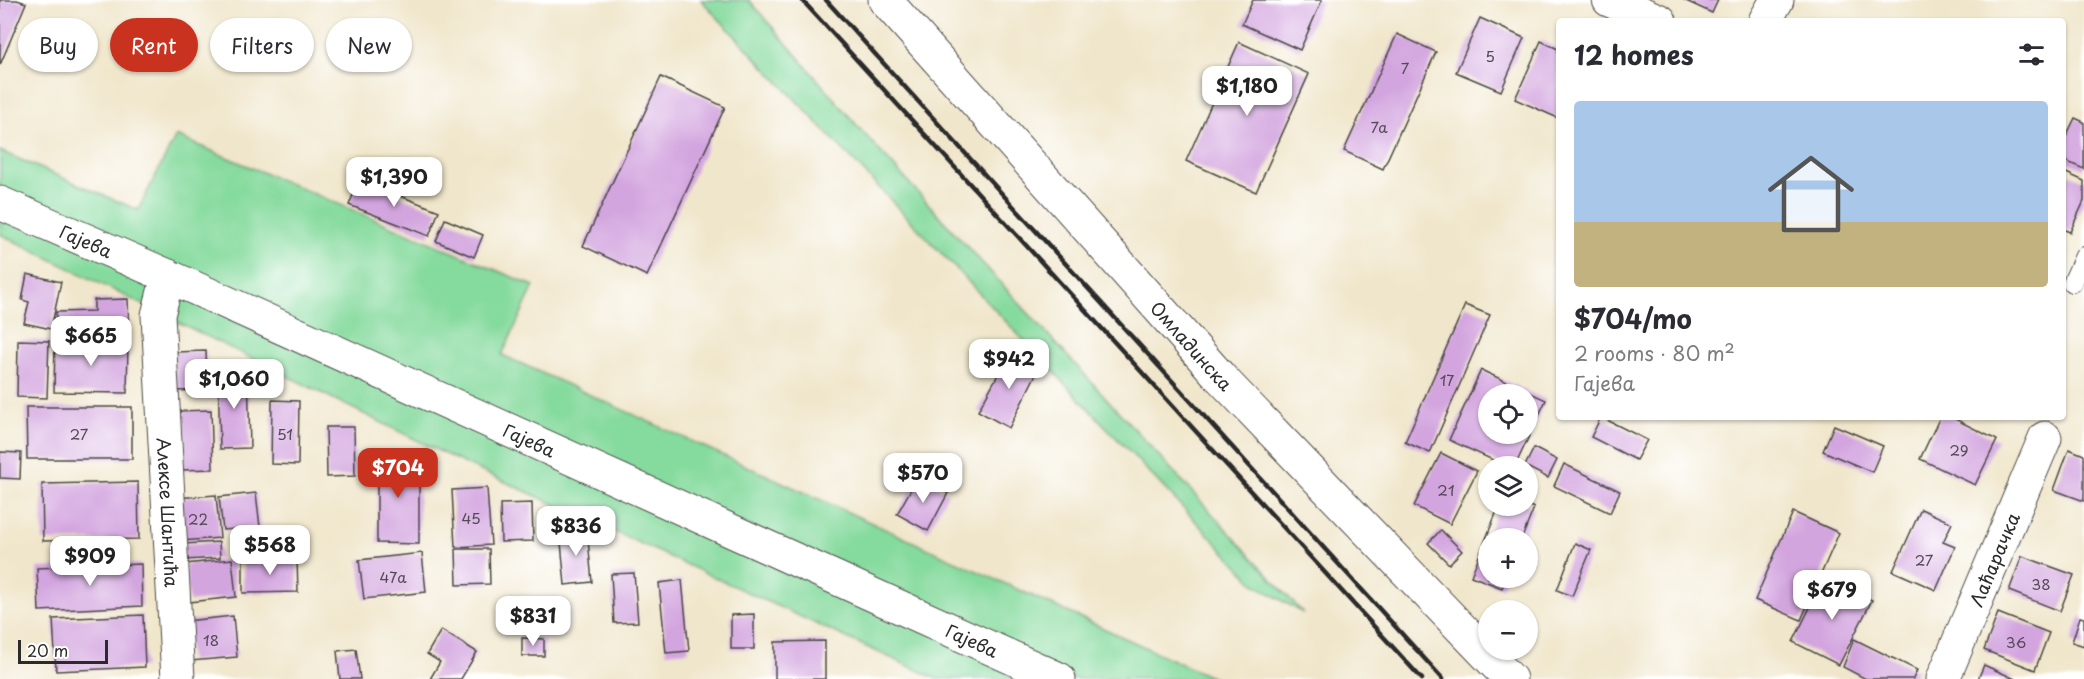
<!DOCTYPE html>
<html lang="en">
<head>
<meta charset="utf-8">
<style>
  :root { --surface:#fff; --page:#f2f2f3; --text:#2b2b33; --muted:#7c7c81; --line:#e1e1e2; --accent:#c8321e }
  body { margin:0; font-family:"Playpen Sans",sans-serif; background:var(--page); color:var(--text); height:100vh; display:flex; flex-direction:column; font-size:22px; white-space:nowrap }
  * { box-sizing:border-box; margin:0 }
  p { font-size:20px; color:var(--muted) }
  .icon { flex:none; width:33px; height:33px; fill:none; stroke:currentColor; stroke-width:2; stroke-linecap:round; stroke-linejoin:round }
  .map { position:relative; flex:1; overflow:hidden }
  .drawer { position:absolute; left:1556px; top:18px; width:510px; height:402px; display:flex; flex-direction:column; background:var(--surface); border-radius:6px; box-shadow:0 2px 4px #0004 }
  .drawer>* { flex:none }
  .guide { position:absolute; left:18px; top:18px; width:570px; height:54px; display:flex; gap:12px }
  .buttons { position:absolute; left:1478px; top:384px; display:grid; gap:12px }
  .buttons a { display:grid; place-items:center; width:60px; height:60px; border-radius:50%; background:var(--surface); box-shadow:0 2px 4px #0004; font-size:30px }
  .scale { position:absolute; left:18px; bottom:15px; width:90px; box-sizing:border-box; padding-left:6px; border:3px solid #2b2b2b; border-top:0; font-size:16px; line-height:21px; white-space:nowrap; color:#2b2b2b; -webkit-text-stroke:4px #fff; paint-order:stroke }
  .price { position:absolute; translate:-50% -51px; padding:0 14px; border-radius:12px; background:#fff; color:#222; font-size:20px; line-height:39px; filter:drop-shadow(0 2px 3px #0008) }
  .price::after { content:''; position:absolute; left:50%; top:36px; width:18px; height:14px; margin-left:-9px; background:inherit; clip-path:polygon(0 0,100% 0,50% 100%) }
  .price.current { background:var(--accent); color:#fff }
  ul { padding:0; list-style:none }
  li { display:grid; align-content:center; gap:12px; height:318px; padding:0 18px }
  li+li { border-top:2px solid var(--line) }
  li span { display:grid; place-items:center; height:186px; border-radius:6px; color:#555 }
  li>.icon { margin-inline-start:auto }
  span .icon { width:108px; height:108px; fill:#fffc; stroke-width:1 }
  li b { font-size:26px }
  h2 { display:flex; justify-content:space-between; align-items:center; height:72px; padding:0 18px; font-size:26px }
  .chip { padding:0 21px; border-radius:27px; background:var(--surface); box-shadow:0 2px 4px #0004; font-size:21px; line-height:54px }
  .chip.current { background:var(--accent); color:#fff }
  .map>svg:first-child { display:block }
  .green { fill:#85da9d; stroke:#588264; stroke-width:1.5 }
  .building { fill:#d3a5df; fill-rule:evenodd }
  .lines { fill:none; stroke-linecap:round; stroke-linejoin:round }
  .lane-casing { stroke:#494743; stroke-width:20 }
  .street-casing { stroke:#494743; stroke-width:35 }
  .lane { stroke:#fff; stroke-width:18 }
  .street { stroke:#fff; stroke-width:33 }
  .rail { stroke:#2b2b2b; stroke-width:4.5 }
  .labels { text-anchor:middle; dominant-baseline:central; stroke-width:4.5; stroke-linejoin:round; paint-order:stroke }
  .number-label { font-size:15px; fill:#554a58 }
  .street-label { font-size:18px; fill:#2b2b2b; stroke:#fff }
</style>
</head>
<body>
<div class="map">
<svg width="2084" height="679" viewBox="0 0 2084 679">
  <rect width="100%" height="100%" fill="#fff"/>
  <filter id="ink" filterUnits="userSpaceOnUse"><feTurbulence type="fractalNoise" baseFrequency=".0167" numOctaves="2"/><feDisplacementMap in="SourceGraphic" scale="12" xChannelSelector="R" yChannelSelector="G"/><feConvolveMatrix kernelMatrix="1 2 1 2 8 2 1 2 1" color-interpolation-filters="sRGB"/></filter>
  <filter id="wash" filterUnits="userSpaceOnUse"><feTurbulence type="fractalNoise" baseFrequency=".008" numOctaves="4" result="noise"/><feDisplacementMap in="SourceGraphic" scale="24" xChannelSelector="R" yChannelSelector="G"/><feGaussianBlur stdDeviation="1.35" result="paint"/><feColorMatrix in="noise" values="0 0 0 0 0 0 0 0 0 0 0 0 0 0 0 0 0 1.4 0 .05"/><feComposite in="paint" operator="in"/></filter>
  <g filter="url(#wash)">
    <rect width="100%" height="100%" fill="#f0e6cb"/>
    <g class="green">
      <polygon points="701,0 749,0 867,137 1303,613 1256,585"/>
      <polygon points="176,136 534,286 502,355 1215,679 937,679 455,459 0,234 0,151 138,210"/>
    </g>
    <g id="blocks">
      <g class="building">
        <polygon points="0,0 17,0 26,3 0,65"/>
        <polygon points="1253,0 1322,0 1300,50 1242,24"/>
        <polygon points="1684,0 1718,0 1712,13"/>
        <polygon points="1480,18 1524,38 1501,91 1456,72"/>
        <polygon points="1397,34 1436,52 1383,169 1344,151"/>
        <polygon points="1541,41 1558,49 1558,118 1515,99"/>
        <polygon points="1239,42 1309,74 1256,192 1186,161"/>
        <polygon points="661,77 725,107 647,276 583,246"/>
        <polygon points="2075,118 2084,122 2084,169 2062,160 2062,145"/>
        <polygon points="2062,171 2084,181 2084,201 2070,232 2062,229"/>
        <polygon points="359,180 439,211 429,236 349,205"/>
        <polygon points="445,219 483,235 474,257 436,241"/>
        <polygon points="27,274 61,282 51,329 24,323 29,302 22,300"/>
        <polygon points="128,299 129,333 57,334 56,312 94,311 94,300"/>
        <polygon points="1465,305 1490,315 1430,453 1405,442"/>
        <polygon points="18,340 49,341 47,398 17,397"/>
        <polygon points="55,341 128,342 127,393 54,392"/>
        <polygon points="206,351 207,390 175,391 174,352"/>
        <polygon points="1011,351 1039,368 1009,428 978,411"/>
        <path d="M1481,370L1546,400L1515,466H1506L1449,440ZM1488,394H1527V434H1488Z"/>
        <polygon points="218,371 248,371 250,448 220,449"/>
        <polygon points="272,400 299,401 298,465 271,464"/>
        <polygon points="26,407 132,407 132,459 27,459"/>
        <polygon points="211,410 213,469 181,470 179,411"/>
        <polygon points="1601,417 1647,440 1636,460 1591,437"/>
        <polygon points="1940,417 1951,417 1997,440 1975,485 1920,459"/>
        <polygon points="1834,425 1883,446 1872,472 1823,451"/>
        <polygon points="326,427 354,427 355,476 327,477"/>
        <polygon points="1534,448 1557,460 1548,478 1525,466"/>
        <polygon points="2069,449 2084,455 2084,501 2054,490"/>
        <polygon points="0,452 21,453 20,479 0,478"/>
        <polygon points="1441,453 1477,471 1450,524 1414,506"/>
        <polygon points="377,454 419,454 419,544 377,543"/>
        <polygon points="1564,464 1620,491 1610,513 1554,486"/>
        <polygon points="918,477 948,493 928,531 897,514"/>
        <polygon points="138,482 139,539 43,541 42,484"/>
        <polygon points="487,488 491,545 455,547 452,490"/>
        <polygon points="256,493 260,527 223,530 219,497"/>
        <polygon points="216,495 220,538 180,541 176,498"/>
        <polygon points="532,503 533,541 501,542 500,504"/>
        <polygon points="1527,505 1534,508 1522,538 1488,538 1488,578 1506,578 1502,588 1471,576 1499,506"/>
        <polygon points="1921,509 1952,523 1943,542 1955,547 1936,590 1893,571"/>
        <polygon points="1793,512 1839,533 1801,620 1755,600"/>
        <polygon points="587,529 592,582 565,585 560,532"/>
        <polygon points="1441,530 1462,551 1449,564 1428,543"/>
        <polygon points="219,542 220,558 184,560 183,544"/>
        <polygon points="1575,543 1591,550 1572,596 1557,590"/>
        <polygon points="456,549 489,549 490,584 457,585"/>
        <polygon points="422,553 426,592 364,599 359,560"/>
        <polygon points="2022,556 2074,575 2060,611 2009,591"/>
        <polygon points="232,559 236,597 189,602 185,564"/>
        <polygon points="297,559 298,592 243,593 243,560"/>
        <polygon points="141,564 142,606 39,611 37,568"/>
        <polygon points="634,573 638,622 614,623 611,574"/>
        <polygon points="1825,577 1872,600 1839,665 1793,642"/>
        <polygon points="682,580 689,651 666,653 659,583"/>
        <polygon points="1998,613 2049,633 2035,670 1984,650"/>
        <polygon points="754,614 754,649 731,649 731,615"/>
        <polygon points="143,615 145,667 56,671 53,619"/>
        <polygon points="233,616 237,657 190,661 186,621"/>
        <polygon points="2080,617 2084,618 2084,646 2072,642"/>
        <polygon points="441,630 477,652 461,679 430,679 440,662 427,654"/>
        <polygon points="522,638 544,639 544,656 522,656"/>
        <polygon points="1854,639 1917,670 1913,679 1866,679 1843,667"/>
        <polygon points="825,641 825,679 775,679 775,642"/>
        <polygon points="356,649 360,679 340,679 337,651"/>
        <polygon points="1984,665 2015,679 1978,679"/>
      </g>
    </g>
  </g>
  <g filter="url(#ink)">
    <use href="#blocks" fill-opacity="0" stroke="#494743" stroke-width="1.5"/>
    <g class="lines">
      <g class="lane-casing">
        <polyline id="lane" points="2072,283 2084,256"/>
      </g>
      <g class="street-casing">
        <g id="street">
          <path id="s1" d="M885,0L1221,378L1510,679"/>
          <polyline points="1609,0 1660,21"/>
          <polyline points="1765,21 1777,0"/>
          <path id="s2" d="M0,203L168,276L1059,679"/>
          <path id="s3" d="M168,276L158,315L178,679"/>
          <path id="s4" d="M1943,679L2045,438"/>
        </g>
      </g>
      <use href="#lane" class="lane"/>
      <use href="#street" class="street"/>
      <g class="rail">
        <polyline points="802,0 1422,679"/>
        <polyline points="826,0 1443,679"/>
      </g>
    </g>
  </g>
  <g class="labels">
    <g class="number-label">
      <text x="1490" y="55">5</text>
      <text x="1405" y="67">7</text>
      <text x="1379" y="126">7a</text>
      <text x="1447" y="379">17</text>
      <text x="79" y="433">27</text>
      <text x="285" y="433">51</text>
      <text x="1959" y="449">29</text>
      <text x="1446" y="489">21</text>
      <text x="471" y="517">45</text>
      <text x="198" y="518">22</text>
      <text x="1924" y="559">27</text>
      <text x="393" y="576">47a</text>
      <text x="2041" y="583">38</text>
      <text x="211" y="639">18</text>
      <text x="2016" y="641">36</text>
    </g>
    <g class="street-label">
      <text stroke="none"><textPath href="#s2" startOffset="94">Гајева</textPath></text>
      <text stroke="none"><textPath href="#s1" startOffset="462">Омладинска</textPath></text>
      <text stroke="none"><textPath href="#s2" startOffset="580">Гајева</textPath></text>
      <text stroke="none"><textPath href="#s3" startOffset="238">Алексе Шантића</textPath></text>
      <text stroke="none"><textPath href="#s4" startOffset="130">Лаћарачка</textPath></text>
      <text stroke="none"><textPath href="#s2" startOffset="1066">Гајева</textPath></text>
    </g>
  </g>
</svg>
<div class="buttons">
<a><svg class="icon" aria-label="locate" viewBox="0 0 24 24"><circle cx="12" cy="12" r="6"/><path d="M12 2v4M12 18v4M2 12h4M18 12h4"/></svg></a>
<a><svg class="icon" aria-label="layers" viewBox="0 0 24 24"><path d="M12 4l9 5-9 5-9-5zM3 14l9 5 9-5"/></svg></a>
<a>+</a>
<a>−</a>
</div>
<div class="scale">20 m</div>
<b class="price" style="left:1247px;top:117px">$1,180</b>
<b class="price" style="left:394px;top:208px">$1,390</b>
<b class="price" style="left:91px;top:367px">$665</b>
<b class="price" style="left:1009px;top:390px">$942</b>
<b class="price" style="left:234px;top:410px">$1,060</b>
<b class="price current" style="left:398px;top:499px">$704</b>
<b class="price" style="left:923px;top:504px">$570</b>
<b class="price" style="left:576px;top:557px">$836</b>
<b class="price" style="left:270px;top:576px">$568</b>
<b class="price" style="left:90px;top:587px">$909</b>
<b class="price" style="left:1832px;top:621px">$679</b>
<b class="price" style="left:533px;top:647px">$831</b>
<div class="guide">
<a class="chip">Buy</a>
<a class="chip current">Rent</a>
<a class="chip">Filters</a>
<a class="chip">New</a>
</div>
<section class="drawer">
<h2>12 homes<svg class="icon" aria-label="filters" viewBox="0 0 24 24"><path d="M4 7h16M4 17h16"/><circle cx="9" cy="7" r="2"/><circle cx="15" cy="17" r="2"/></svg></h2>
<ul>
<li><span style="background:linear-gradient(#a9c7e8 65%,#c2b280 0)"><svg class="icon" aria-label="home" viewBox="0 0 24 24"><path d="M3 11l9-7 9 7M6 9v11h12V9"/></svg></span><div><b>$704/mo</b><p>2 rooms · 80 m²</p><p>Гајева</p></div></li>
</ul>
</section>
</div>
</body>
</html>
